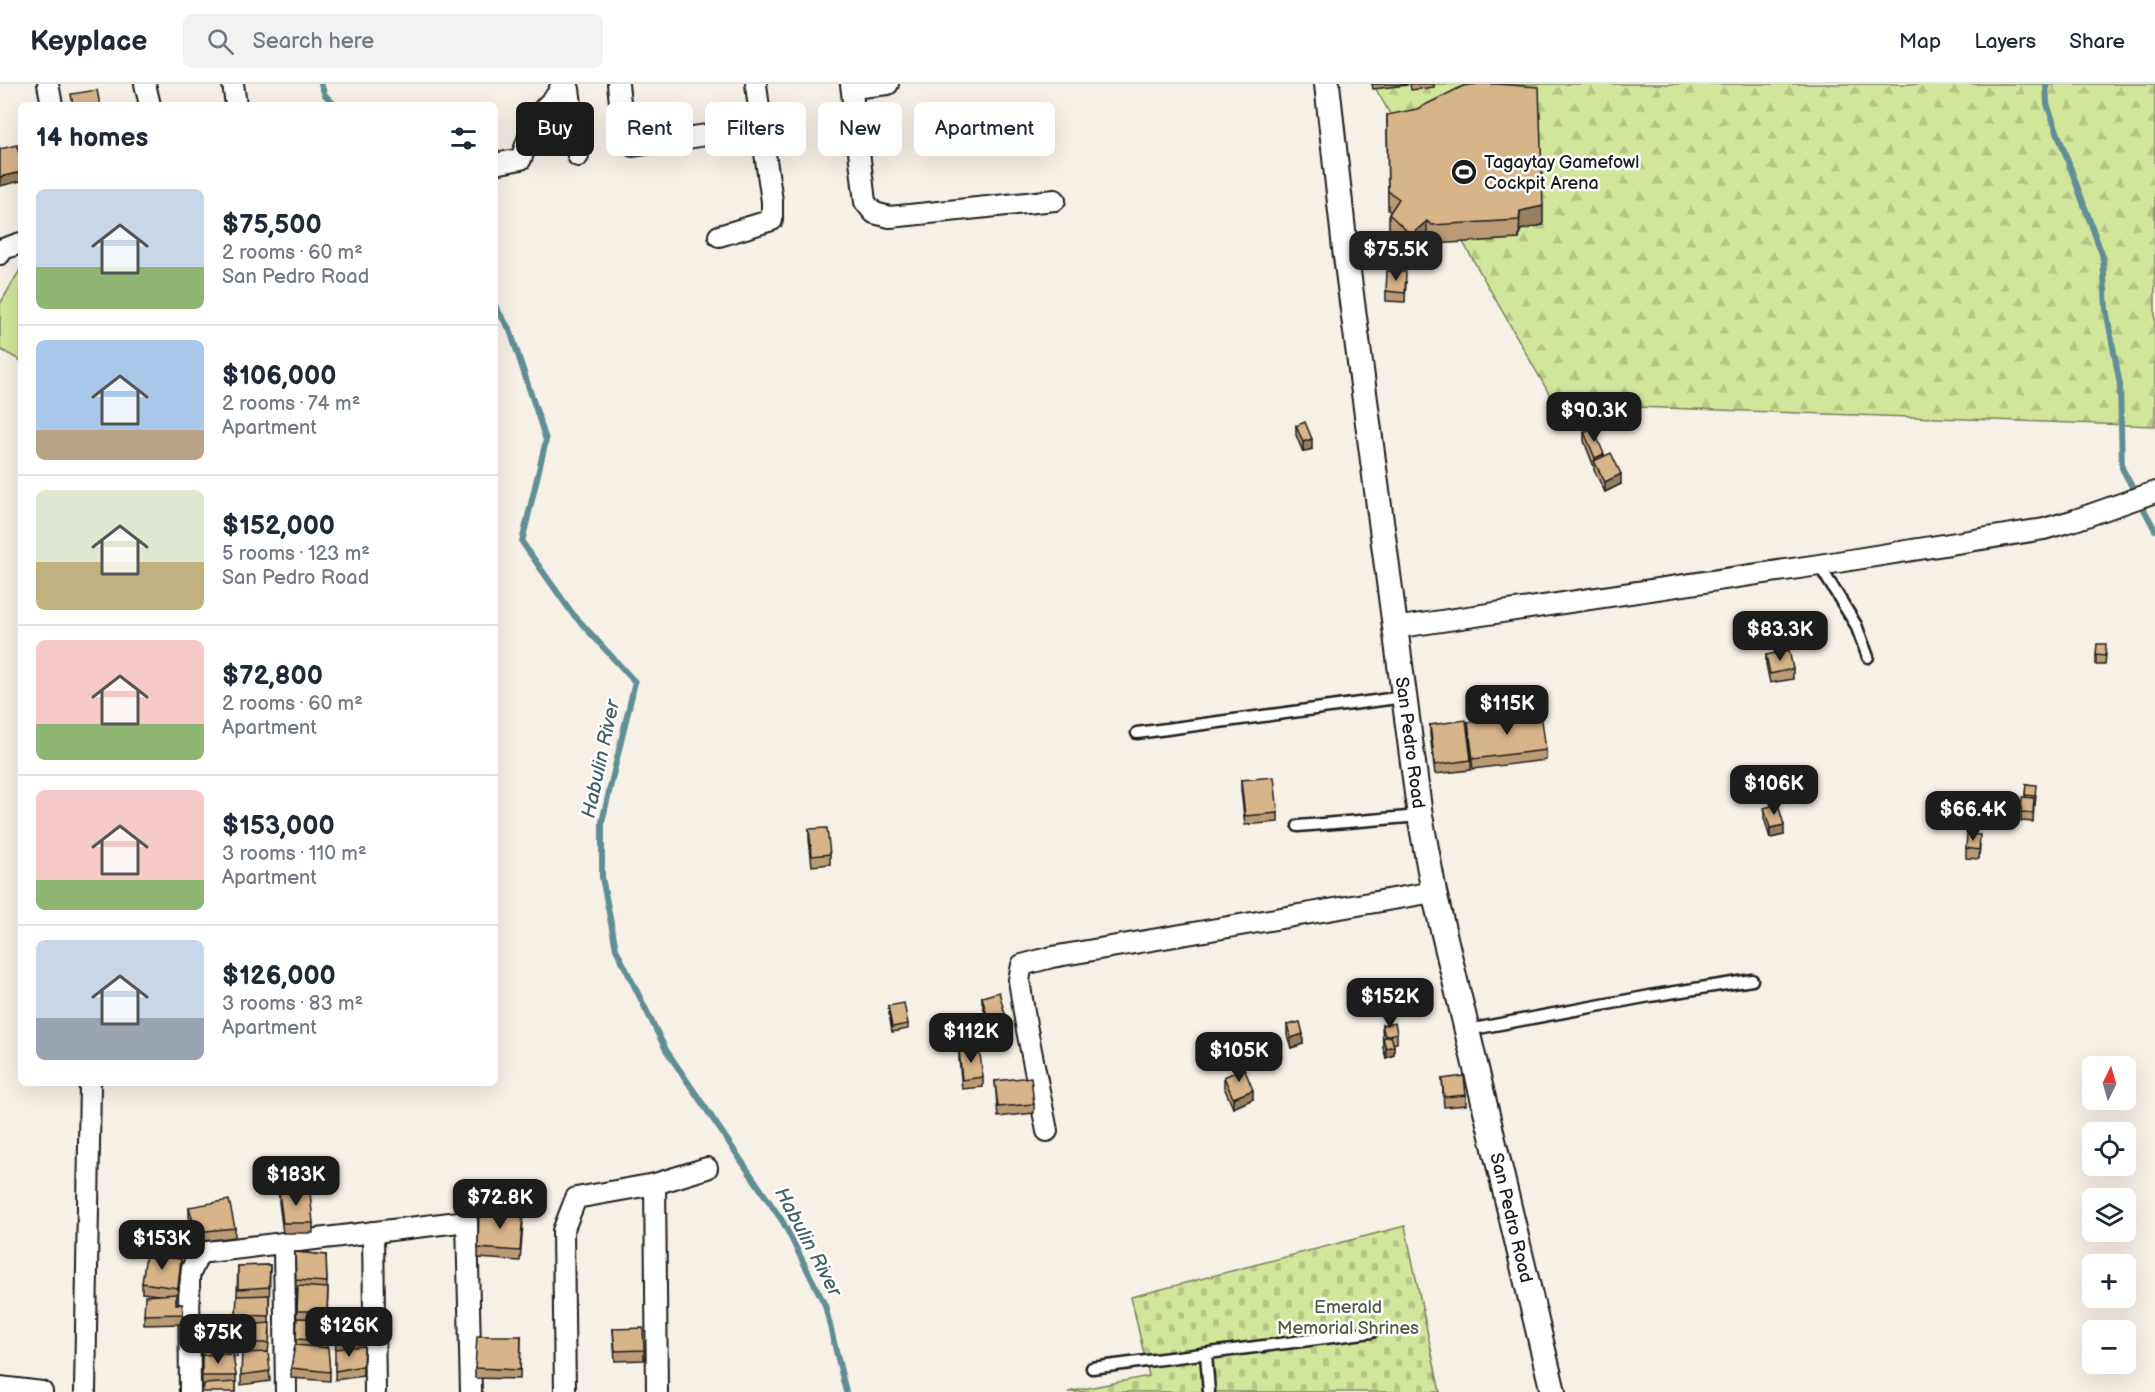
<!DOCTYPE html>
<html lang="en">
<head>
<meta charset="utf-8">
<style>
  :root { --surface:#fff; --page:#f2f2f3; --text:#1f2937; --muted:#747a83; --line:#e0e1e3; --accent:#1c1c1c }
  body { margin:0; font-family:"Balsamiq Sans",sans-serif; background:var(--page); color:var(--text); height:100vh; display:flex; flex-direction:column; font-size:22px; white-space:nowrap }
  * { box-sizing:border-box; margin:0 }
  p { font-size:20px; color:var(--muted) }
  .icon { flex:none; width:33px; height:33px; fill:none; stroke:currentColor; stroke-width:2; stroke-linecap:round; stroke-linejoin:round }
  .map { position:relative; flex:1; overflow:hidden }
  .panel { position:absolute; left:18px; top:18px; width:480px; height:984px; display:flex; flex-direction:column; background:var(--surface); border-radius:9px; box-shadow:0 6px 24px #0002 }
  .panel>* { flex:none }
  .hud { position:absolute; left:516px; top:18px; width:570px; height:54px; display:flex; gap:12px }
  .needle { width:39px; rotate:5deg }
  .tools { position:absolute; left:2082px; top:972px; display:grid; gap:12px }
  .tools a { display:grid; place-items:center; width:54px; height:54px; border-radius:9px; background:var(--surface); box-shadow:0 6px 24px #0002; font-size:30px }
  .price { position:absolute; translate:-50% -51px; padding:0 14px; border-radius:12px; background:var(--accent); color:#fff; font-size:20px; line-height:39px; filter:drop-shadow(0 2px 3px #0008) }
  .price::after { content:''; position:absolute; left:50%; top:36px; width:18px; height:14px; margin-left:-9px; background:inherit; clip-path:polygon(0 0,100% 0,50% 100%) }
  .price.active { background:#222; color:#fff }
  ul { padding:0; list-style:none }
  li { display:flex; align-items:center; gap:18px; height:150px; padding:0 18px }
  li+li { border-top:2px solid var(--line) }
  li span { display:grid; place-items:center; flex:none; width:168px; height:120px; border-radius:9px; color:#555 }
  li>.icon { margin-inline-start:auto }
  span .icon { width:72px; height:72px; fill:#fffc; stroke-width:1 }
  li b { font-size:26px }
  h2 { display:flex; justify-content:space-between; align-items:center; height:72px; padding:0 18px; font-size:26px }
  .pill { padding:0 21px; border-radius:9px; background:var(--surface); box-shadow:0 6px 24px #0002; font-size:21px; line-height:54px }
  .pill.active { background:var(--accent); color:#fff }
  header { display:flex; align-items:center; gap:36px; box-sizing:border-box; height:84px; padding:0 30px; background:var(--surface); border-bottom:2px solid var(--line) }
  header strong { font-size:28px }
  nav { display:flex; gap:33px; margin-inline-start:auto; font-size:21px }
  .search { width:420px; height:54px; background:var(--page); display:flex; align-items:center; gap:15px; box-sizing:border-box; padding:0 21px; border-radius:9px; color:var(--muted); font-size:22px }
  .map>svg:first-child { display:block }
  .forest { fill:url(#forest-firs); stroke:#77815c; stroke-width:1.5 }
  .cemetery { fill:url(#cemetery-stones); stroke:#77815c; stroke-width:1.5 }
  .pitch { fill:#d2e69b; stroke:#77815c; stroke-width:1.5 }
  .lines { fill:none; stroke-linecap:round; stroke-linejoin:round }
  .stream { stroke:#5e8f95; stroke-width:6 }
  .service-casing { stroke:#1c1c1c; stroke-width:15 }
  .minor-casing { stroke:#1c1c1c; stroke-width:24 }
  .tertiary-casing { stroke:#1c1c1c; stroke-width:28 }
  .service { stroke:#fff; stroke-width:10 }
  .minor { stroke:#fff; stroke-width:20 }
  .tertiary { stroke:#fff; stroke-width:24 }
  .wall { fill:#ba9b76; stroke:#1c1c1c; stroke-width:1.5 }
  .shaded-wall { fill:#977e60; stroke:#1c1c1c; stroke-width:1.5 }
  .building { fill:#d8b489; stroke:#1c1c1c; stroke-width:1.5 }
  .labels { text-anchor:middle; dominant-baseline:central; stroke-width:5; stroke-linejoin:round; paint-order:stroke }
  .poi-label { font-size:18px; fill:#1c1c1c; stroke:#fff; text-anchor:start }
  .street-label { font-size:18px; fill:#1c1c1c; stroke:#fff }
  .park-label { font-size:18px; fill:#535942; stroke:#fff }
  .water-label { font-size:20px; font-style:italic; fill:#425f63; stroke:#fff }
</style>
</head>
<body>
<header>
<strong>Keyplace</strong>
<div class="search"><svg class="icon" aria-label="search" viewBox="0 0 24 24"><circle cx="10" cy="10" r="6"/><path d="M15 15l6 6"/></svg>Search here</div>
<nav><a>Map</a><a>Layers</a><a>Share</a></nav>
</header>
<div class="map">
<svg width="2155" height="1308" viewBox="0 0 2155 1308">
  <defs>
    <pattern id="forest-firs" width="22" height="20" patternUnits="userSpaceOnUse" patternTransform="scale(1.5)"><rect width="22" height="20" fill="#d2e69b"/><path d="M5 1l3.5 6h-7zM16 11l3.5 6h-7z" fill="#b4c585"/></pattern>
    <pattern id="cemetery-stones" width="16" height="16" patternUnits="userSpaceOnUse" patternTransform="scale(1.5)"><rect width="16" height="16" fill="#d2e69b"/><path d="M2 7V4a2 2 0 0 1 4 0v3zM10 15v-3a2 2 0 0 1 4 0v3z" fill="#b4c585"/></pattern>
  </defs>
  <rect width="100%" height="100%" fill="#f7f0e7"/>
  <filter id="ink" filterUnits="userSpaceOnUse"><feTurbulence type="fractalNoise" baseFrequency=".0167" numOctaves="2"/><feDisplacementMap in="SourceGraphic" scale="12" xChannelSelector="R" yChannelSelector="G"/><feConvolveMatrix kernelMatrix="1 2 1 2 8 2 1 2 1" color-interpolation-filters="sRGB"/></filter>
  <g filter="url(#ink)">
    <polygon class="forest" points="1373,0 2155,0 2155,342 1555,320"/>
    <polygon class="cemetery" points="1405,1142 1440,1308 1068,1308 1149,1292 1131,1213"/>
    <polygon class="pitch" points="21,184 21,277 0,265 0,220"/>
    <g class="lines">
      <g class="stream">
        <polyline points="321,0 325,11 335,21"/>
        <polyline points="2046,0 2047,20 2103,173 2106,225 2120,301 2122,384 2155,446"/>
        <polyline points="495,222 510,246 546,356 522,458 572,529 635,598 602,738 602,793 616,865 666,966 783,1138 825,1221 846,1308"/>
      </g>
      <g class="service-casing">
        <g id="service">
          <polyline points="1819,481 1856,541 1868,573"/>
          <polyline points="1137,649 1404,613"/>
          <polyline points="1298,742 1420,732"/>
          <polyline points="1468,946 1650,912 1752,896"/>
          <polyline points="1206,1270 1209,1308"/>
          <polyline points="1092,1284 1372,1248"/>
        </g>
      </g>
      <g class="minor-casing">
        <g id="minor">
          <polyline points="48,0 52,21"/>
          <polyline points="145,0 150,21"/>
          <polyline points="233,0 236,21"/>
          <polyline points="565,0 569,5 578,72"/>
          <polyline points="618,0 624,55 633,62 740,46 762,49 772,117 772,136 719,152"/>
          <polyline points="756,0 762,49"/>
          <polyline points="851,0 865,118 874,129 890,133 1055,116"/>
          <polyline points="852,4 888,0"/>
          <polyline points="495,80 521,75 536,33 557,11 562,0"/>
          <polyline points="0,170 3,165 21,159"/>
          <polyline points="1394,544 1819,481 2044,445 2075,436 2155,408"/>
          <polyline points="1047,1047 1026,941 1019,896 1022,881 1052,873 1434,808"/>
          <polyline points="655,1100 657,1308"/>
          <polyline points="373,1148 375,1308"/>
          <polyline points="284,1159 286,1308"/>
          <polyline points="0,1303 42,1308"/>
          <polyline points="85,1308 90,999"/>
          <polyline points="190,1308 189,1192 199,1169 467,1137 471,1308"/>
          <polyline points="565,1308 563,1147 576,1114 655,1100 707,1084"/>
        </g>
      </g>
      <g class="tertiary-casing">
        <g id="tertiary">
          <path id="s1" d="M1327,0L1345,165L1420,732L1434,808L1553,1308"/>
        </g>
      </g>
      <use href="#service" class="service"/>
      <use href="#minor" class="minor"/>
      <use href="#tertiary" class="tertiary"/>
    </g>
    <g class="wall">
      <polygon points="1372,0 1407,0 1407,1 1373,5"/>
      <polygon points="1410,0 1434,0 1434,3 1411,6"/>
      <polygon points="1387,31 1543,141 1520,146 1519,155 1432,160 1427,156 1411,170 1389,149 1389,130 1391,128 1388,126"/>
      <polygon points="1406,198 1405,218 1386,217 1386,207"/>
      <polygon points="1296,342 1312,365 1303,368 1296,351"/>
      <polygon points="1584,348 1604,372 1621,400 1605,408 1594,386 1594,383 1584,357"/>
      <polygon points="2106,570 2105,581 2096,581 2096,571"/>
      <polygon points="1766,571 1793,585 1793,595 1770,599 1766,580"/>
      <polygon points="1468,638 1546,666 1546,676 1473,685 1468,647"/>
      <polygon points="1430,641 1471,676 1471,686 1435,690 1430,650"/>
      <polygon points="1241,696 1278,729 1278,738 1245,741 1241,706"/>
      <polygon points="2026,700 2036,711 2035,722 2034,722 2033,738 2021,737 2021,728 2025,713"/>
      <polygon points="1764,724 1784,751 1770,754 1764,734"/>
      <polygon points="809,745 830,770 830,780 812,782 809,755"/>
      <polygon points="1980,761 1979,775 1966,774 1966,764"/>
      <polygon points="982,913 1005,935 988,940 982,918"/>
      <polygon points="888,922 908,940 908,945 892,948"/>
      <polygon points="1287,941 1303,960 1291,964 1287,951"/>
      <polygon points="1382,941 1397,949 1397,959 1393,960 1394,971 1386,974 1383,964"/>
      <polygon points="959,966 983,993 983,1003 962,1005 959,975"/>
      <polygon points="1224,993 1253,1015 1233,1024 1224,1003"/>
      <polygon points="1442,995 1466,1011 1466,1021 1444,1023"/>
      <polygon points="995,997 1034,1020 1034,1029 998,1033"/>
      <polygon points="279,1108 313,1139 313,1149 283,1149 279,1118"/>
      <polygon points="189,1123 235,1144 235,1153 196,1158 189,1133"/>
      <polygon points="479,1126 523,1139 520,1177 478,1174"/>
      <polygon points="295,1168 326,1171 327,1204 328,1204 327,1235 329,1245 327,1264 330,1288 330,1297 291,1294 291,1284 296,1261 297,1206 296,1206"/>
      <polygon points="270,1181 269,1239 270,1249 268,1269 270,1297 241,1301 242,1269 242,1241 236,1241 237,1273 233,1274 236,1292 236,1308 202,1302 201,1239 236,1240 238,1182"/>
      <polygon points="181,1184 178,1214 176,1213 176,1220 182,1220 183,1240 144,1241 144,1231 159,1211 142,1209 142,1199"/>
      <polygon points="333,1231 367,1242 364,1263 363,1292 335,1296 336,1265"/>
      <polygon points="613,1245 644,1266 644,1276 615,1277"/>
      <polygon points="521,1252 520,1295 475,1294 475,1284"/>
    </g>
    <g class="shaded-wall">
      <polygon points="21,88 21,97 0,102 0,93"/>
      <polygon points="1543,122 1543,141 1520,146 1519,155 1520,127"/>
      <polygon points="1427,137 1427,156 1411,170 1411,151"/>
      <polygon points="1312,355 1312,365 1303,368 1303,358"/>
      <polygon points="1604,370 1604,380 1595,377 1595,374"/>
      <polygon points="1621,390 1621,400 1605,408 1605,398"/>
      <polygon points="1784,741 1784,751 1770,754 1770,744"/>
      <polygon points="1005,930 1005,935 988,940 988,935"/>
      <polygon points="1303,950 1303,960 1291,964 1291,954"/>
      <polygon points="1394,962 1394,971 1386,974 1386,964"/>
      <polygon points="1253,1006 1253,1015 1233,1024 1233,1014"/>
      <polygon points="181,1175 181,1184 178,1214 178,1204"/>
      <polygon points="367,1232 367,1242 364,1263 363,1292 364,1257"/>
    </g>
    <g class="building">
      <polygon points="1479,0 1495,0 1539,3 1543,122 1520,127 1519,136 1432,141 1427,137 1411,151 1389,130 1399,115 1388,107 1387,31 1417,25 1463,2"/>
      <polygon points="97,6 100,21 73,21 71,10"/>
      <polygon points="17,61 21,78 21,88 0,93 0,65"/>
      <polygon points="1387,187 1406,188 1405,209 1386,207"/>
      <polygon points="1305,338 1312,355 1303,358 1296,342"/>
      <polygon points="1593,344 1604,370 1595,374 1584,348"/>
      <polygon points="1611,369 1621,390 1605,398 1594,377"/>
      <polygon points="2097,560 2106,560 2105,572 2096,571"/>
      <polygon points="1789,566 1793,585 1770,590 1766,571"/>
      <polygon points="1541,629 1546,666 1473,675 1468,638"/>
      <polygon points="1466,636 1471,676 1435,681 1430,641"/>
      <polygon points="1274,693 1278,729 1245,732 1241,696"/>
      <polygon points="2026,700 2036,701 2035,712 2025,711"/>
      <polygon points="2022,713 2034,714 2033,729 2021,728"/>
      <polygon points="1778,720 1784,741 1770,744 1764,724"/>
      <polygon points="827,744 830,770 812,772 809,745"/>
      <polygon points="1967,750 1980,751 1979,766 1966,764"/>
      <polygon points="999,908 1005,930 988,935 982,913"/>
      <polygon points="904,919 908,940 892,943 888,922"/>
      <polygon points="1300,938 1303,950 1291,954 1287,941"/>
      <polygon points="1395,939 1397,949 1385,952 1382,941"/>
      <polygon points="1391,952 1394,962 1386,964 1383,954"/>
      <polygon points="979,963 983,993 962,996 959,966"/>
      <polygon points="1244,984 1253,1006 1233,1014 1224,993"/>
      <polygon points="1464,992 1466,1011 1444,1013 1442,995"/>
      <polygon points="1031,993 1034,1020 998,1023 995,997"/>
      <polygon points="279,1108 310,1108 313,1139 283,1139"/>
      <polygon points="229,1116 235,1144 196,1148 189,1123"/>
      <polygon points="479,1126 523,1129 520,1167 478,1164"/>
      <polygon points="295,1168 326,1171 327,1198 296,1196"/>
      <polygon points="146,1170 181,1175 178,1204 142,1199"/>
      <polygon points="270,1181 269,1203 238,1205 238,1182"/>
      <polygon points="298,1202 328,1204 327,1227 297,1227"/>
      <polygon points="176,1210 176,1220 182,1220 183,1230 144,1231 145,1212"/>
      <polygon points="269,1211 269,1232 236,1231 237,1212"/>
      <polygon points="333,1231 367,1232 364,1257 336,1257"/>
      <polygon points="297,1234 329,1235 327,1257 296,1255"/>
      <polygon points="201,1239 236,1239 237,1264 201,1264"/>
      <polygon points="270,1239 269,1259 242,1259 242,1241"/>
      <polygon points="643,1244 644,1266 615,1267 613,1245"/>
      <polygon points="477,1252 521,1252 520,1286 475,1284"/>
      <polygon points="295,1261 328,1264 330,1288 291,1284"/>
      <polygon points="364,1262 363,1282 335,1287 335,1265"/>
      <polygon points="268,1268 270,1287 241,1291 242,1269"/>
      <polygon points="233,1270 236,1292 202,1292 202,1271"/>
      <polygon points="236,1298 236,1308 203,1308 204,1300"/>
    </g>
  </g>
  <defs>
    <g id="stadium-disc" transform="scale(1.35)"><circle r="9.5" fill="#1c1c1c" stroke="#fff"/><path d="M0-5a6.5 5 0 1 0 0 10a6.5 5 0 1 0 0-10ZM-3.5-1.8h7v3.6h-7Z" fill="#fff"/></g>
  </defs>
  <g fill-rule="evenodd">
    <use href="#stadium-disc" x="1464" y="88"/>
  </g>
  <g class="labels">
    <g class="poi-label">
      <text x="1484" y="78">Tagaytay Gamefowl<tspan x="1484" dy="21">Cockpit Arena</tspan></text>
    </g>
    <g class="street-label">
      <text stroke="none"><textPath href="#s1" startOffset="664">San Pedro Road</textPath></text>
      <text stroke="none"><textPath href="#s1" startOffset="1150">San Pedro Road</textPath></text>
    </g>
    <g class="park-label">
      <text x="1348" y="1223">Emerald<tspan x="1348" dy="21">Memorial Shrines</tspan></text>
    </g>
    <g class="water-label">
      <text transform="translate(601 675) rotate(-78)">Habulin River</text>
      <text transform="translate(808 1158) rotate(62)">Habulin River</text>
    </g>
  </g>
</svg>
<div class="tools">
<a><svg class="needle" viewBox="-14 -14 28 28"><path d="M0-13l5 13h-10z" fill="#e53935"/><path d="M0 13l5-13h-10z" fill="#747a83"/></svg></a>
<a><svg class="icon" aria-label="locate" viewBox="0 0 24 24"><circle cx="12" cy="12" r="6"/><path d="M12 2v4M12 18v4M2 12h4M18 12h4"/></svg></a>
<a><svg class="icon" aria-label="layers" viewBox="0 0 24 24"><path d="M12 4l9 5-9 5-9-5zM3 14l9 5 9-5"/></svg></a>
<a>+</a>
<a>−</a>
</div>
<b class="price active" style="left:1396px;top:198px">$75.5K</b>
<b class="price" style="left:1594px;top:359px">$90.3K</b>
<b class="price" style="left:1780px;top:578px">$83.3K</b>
<b class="price" style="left:1507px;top:652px">$115K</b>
<b class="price" style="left:1774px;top:732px">$106K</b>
<b class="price" style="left:1973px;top:758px">$66.4K</b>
<b class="price" style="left:1390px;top:945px">$152K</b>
<b class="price" style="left:971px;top:980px">$112K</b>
<b class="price" style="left:1239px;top:999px">$105K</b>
<b class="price" style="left:296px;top:1123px">$183K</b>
<b class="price" style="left:500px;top:1146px">$72.8K</b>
<b class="price" style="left:162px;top:1187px">$153K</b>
<b class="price" style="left:349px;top:1274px">$126K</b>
<b class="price" style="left:218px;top:1281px">$75K</b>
<div class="hud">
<a class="pill active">Buy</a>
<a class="pill">Rent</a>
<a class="pill">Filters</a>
<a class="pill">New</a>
<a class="pill">Apartment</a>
</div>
<section class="panel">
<h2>14 homes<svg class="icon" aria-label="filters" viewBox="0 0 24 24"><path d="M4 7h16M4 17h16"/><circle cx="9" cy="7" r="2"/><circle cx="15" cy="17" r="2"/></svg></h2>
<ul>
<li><span style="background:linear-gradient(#c9d6e8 65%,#8fb573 0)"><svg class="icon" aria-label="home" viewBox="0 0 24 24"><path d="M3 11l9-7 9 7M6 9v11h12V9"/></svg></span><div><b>$75,500</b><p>2 rooms · 60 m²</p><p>San Pedro Road</p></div></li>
<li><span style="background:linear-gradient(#a9c7e8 75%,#b9a48a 0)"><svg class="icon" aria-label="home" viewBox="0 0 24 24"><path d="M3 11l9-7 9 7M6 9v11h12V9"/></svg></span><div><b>$106,000</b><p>2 rooms · 74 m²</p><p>Apartment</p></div></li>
<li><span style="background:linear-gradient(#dfe7d0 60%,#c2b280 0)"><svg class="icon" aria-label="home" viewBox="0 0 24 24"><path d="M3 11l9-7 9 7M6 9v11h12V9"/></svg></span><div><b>$152,000</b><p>5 rooms · 123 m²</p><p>San Pedro Road</p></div></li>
<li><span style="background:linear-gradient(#f6c9c9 70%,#8fb573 0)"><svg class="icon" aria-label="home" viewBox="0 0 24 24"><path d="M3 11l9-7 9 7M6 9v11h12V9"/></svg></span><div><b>$72,800</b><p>2 rooms · 60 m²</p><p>Apartment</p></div></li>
<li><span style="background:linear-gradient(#f6c9c9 75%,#8fb573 0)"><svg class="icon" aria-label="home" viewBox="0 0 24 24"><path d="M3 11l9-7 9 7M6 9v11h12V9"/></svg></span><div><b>$153,000</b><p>3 rooms · 110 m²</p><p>Apartment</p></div></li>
<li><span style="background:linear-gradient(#c9d6e8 65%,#9aa5b1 0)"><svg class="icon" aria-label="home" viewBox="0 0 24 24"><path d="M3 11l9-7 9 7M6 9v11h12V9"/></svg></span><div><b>$126,000</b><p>3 rooms · 83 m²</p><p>Apartment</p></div></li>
</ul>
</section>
</div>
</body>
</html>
